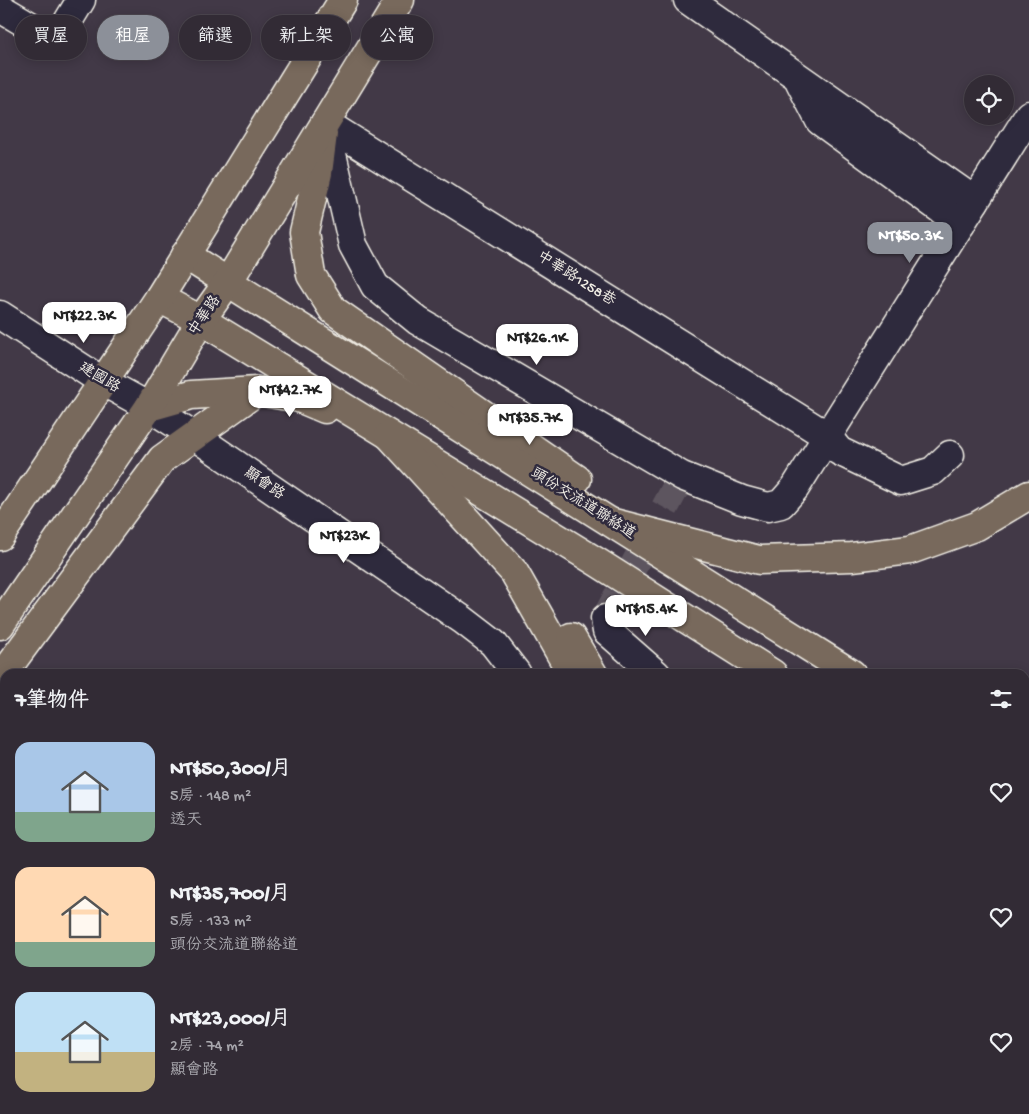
<!DOCTYPE html>
<html lang="zh-TW">
<head>
<meta charset="utf-8">
<style>
  :root { --surface:#322b35; --page:#3d3741; --text:#f1f3f6; --muted:#a8a7ad; --line:#4d4750; --accent:#8c9099 }
  body { margin:0; font-family:"Gochi Hand","LXGW WenKai TC",sans-serif; background:var(--page); color:var(--text); height:100vh; display:flex; flex-direction:column; font-size:19px; white-space:nowrap }
  * { box-sizing:border-box; margin:0 }
  p { font-size:16px; color:var(--muted) }
  .icon { flex:none; width:28px; height:28px; fill:none; stroke:currentColor; stroke-width:2; stroke-linecap:round; stroke-linejoin:round }
  .map { position:relative; flex:1; overflow:hidden }
  .side { position:absolute; left:0px; top:669px; width:1030px; height:446px; display:flex; flex-direction:column; background:var(--surface); border-radius:15px 15px 0 0; box-shadow:0 2px 12px #0003,0 0 0 1px var(--line) }
  .side>* { flex:none }
  .banner { position:absolute; left:15px; top:15px; width:500px; height:45px; display:flex; gap:10px }
  .buttons { position:absolute; left:964px; top:75px; display:grid; gap:10px }
  .buttons a { display:grid; place-items:center; width:50px; height:50px; border-radius:50%; background:var(--surface); box-shadow:0 2px 12px #0003,0 0 0 1px var(--line); font-size:25px }
  .price { position:absolute; translate:-50% -42px; padding:0 11px; border-radius:10px; background:#fff; color:#222; font-size:16px; line-height:32px; filter:drop-shadow(0 1px 2px #0008) }
  .price::after { content:''; position:absolute; left:50%; top:30px; width:15px; height:11px; margin-left:-8px; background:inherit; clip-path:polygon(0 0,100% 0,50% 100%) }
  .price.on { background:var(--accent); color:#fff }
  ul { padding:0; list-style:none }
  li { display:flex; align-items:center; gap:15px; height:125px; padding:0 15px }
  li span { display:grid; place-items:center; flex:none; width:140px; height:100px; border-radius:15px; color:#555 }
  li>.icon { margin-inline-start:auto }
  span .icon { width:60px; height:60px; fill:#fffc; stroke-width:1 }
  li b { font-size:21px }
  h2 { display:flex; justify-content:space-between; align-items:center; height:60px; padding:0 15px; font-size:21px }
  .pill { padding:0 18px; border-radius:22px; background:var(--surface); box-shadow:0 2px 12px #0003,0 0 0 1px var(--line); font-size:18px; line-height:45px }
  .pill.on { background:var(--accent); color:#fff }
  .map>svg:first-child { display:block }
  .green { fill:#5a6b62; stroke:#a7aea5 }
  .lines { fill:none; stroke-linecap:round; stroke-linejoin:round }
  .minor-tunnel { stroke:#5d555f; stroke-width:28; stroke-dasharray:28 14; stroke-linecap:butt }
  .minor-casing { stroke:#f4f1e8; stroke-width:31 }
  .major-casing { stroke:#f4f1e8; stroke-width:31 }
  .highway-casing { stroke:#f4f1e8; stroke-width:31 }
  .minor { stroke:#2f2a3d; stroke-width:28 }
  .major { stroke:#78695c; stroke-width:28 }
  .highway { stroke:#78695c; stroke-width:28 }
  .labels { text-anchor:middle; dominant-baseline:central; stroke-width:5; stroke-linejoin:round; paint-order:stroke }
  .street-label { font-size:15px; fill:#f4f1e8; stroke:#2f2a3d }
</style>
</head>
<body>
<div class="map">
<svg width="1029" height="1114" viewBox="0 0 1029 1114">
  <rect width="100%" height="100%" fill="#423947"/>
  <filter id="ink" filterUnits="userSpaceOnUse"><feTurbulence type="fractalNoise" baseFrequency=".02" numOctaves="2"/><feDisplacementMap in="SourceGraphic" scale="10" xChannelSelector="R" yChannelSelector="G"/><feConvolveMatrix kernelMatrix="1 2 1 2 8 2 1 2 1" color-interpolation-filters="sRGB"/></filter>
  <g filter="url(#ink)">
    <polygon class="green" points="1029,1019 1029,1114 942,1114 943,1110 1025,1110 1025,1021"/>
    <g class="lines">
      <polyline class="minor-tunnel" points="605,619 682,476"/>
      <g class="minor-casing">
        <g id="minor">
          <polyline points="688,0 975,201"/>
          <polyline points="0,8 56,41 81,0"/>
          <polyline points="800,82 820,121 961,224"/>
          <polyline points="325,123 827,436 839,451 901,481 933,471 950,455"/>
          <polyline points="325,124 353,245 375,286 418,321 682,476 742,500 768,507 781,504 795,488 1029,115"/>
          <polyline points="0,315 102,381 149,407 193,435 463,620 493,643 517,674"/>
          <polyline points="605,619 607,631 656,674"/>
          <polyline points="0,922 5,915"/>
          <polyline points="0,1030 5,1033"/>
          <polyline points="121,1110 128,1114"/>
          <polyline points="568,1114 570,1110"/>
        </g>
      </g>
      <g class="major-casing">
        <g id="major">
          <polyline points="323,134 318,173 304,232 311,275 333,310 577,479"/>
          <polyline points="185,255 852,674"/>
          <polyline points="159,298 201,320 597,562 773,674"/>
          <polyline points="149,407 191,395 257,391 299,398 325,409"/>
          <polyline points="0,536 159,298 343,0"/>
          <polyline points="0,625 149,407 201,320 228,282 400,0"/>
          <polyline points="0,678 162,459 257,391"/>
          <polyline points="1025,783 1029,785"/>
          <polyline points="1025,832 1029,834"/>
        </g>
      </g>
      <g class="highway-casing">
        <g id="highway">
          <polyline points="389,435 514,572 572,674"/>
          <polyline points="614,523 759,560 852,557 910,550 977,526 1029,495"/>
          <polyline points="571,637 593,674"/>
          <polyline points="1025,962 1029,961"/>
          <polyline points="663,1110 664,1114"/>
          <polyline points="718,1110 720,1114"/>
          <polyline points="880,1114 881,1110"/>
        </g>
      </g>
      <use href="#minor" class="minor"/>
      <use href="#major" class="major"/>
      <use href="#highway" class="highway"/>
    </g>
  </g>
  <g class="labels">
    <g class="street-label">
      <text transform="translate(576 279) rotate(32)">中華路1258巷</text>
      <text transform="translate(205 316) rotate(-56)">中華路</text>
      <text transform="translate(99 378) rotate(31)">建國路</text>
      <text transform="translate(264 484) rotate(34)">顯會路</text>
      <text transform="translate(583 504) rotate(32)">頭份交流道聯絡道</text>
    </g>
  </g>
</svg>
<div class="buttons">
<a><svg class="icon" aria-label="locate" viewBox="0 0 24 24"><circle cx="12" cy="12" r="6"/><path d="M12 2v4M12 18v4M2 12h4M18 12h4"/></svg></a>
</div>
<b class="price on" style="left:910px;top:264px">NT$50.3K</b>
<b class="price" style="left:84px;top:344px">NT$22.3K</b>
<b class="price" style="left:537px;top:366px">NT$26.1K</b>
<b class="price" style="left:290px;top:418px">NT$42.7K</b>
<b class="price" style="left:530px;top:446px">NT$35.7K</b>
<b class="price" style="left:344px;top:564px">NT$23K</b>
<b class="price" style="left:646px;top:637px">NT$15.4K</b>
<div class="banner">
<a class="pill">買屋</a>
<a class="pill on">租屋</a>
<a class="pill">篩選</a>
<a class="pill">新上架</a>
<a class="pill">公寓</a>
</div>
<section class="side">
<h2>7筆物件<svg class="icon" aria-label="filters" viewBox="0 0 24 24"><path d="M4 7h16M4 17h16"/><circle cx="9" cy="7" r="2"/><circle cx="15" cy="17" r="2"/></svg></h2>
<ul>
<li><span style="background:linear-gradient(#a9c7e8 70%,#7fa58c 0)"><svg class="icon" aria-label="home" viewBox="0 0 24 24"><path d="M3 11l9-7 9 7M6 9v11h12V9"/></svg></span><div><b>NT$50,300/月</b><p>5房 · 148 m²</p><p>透天</p></div><svg class="icon" aria-label="heart" viewBox="0 0 24 24"><path d="M12 20l-8-8c-3-5 5-10 8-4 3-6 11-1 8 4z"/></svg></li>
<li><span style="background:linear-gradient(#ffd9b3 75%,#7fa58c 0)"><svg class="icon" aria-label="home" viewBox="0 0 24 24"><path d="M3 11l9-7 9 7M6 9v11h12V9"/></svg></span><div><b>NT$35,700/月</b><p>5房 · 133 m²</p><p>頭份交流道聯絡道</p></div><svg class="icon" aria-label="heart" viewBox="0 0 24 24"><path d="M12 20l-8-8c-3-5 5-10 8-4 3-6 11-1 8 4z"/></svg></li>
<li><span style="background:linear-gradient(#bfe0f5 60%,#c2b280 0)"><svg class="icon" aria-label="home" viewBox="0 0 24 24"><path d="M3 11l9-7 9 7M6 9v11h12V9"/></svg></span><div><b>NT$23,000/月</b><p>2房 · 74 m²</p><p>顯會路</p></div><svg class="icon" aria-label="heart" viewBox="0 0 24 24"><path d="M12 20l-8-8c-3-5 5-10 8-4 3-6 11-1 8 4z"/></svg></li>
</ul>
</section>
</div>
</body>
</html>
